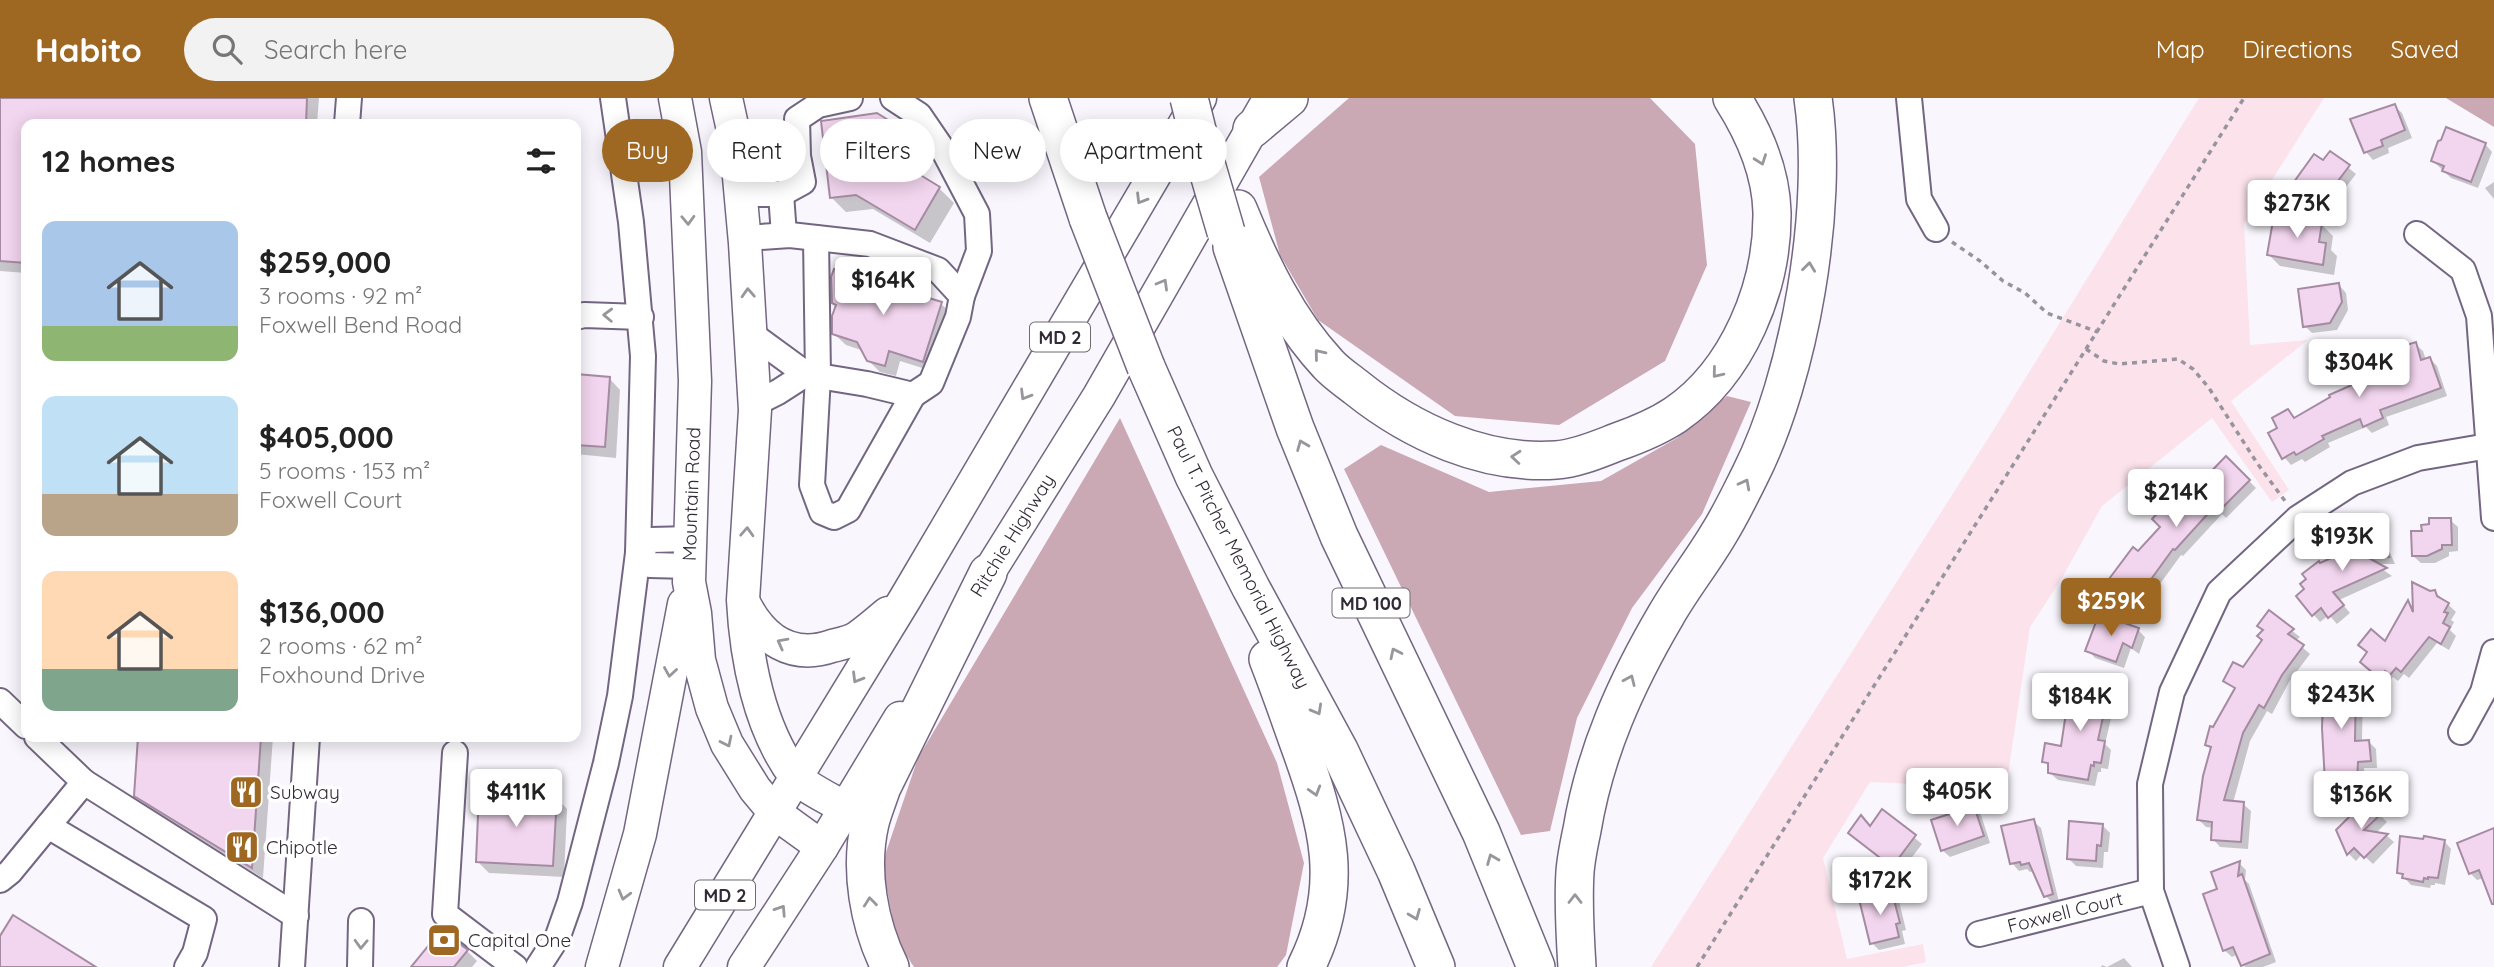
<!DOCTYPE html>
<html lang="en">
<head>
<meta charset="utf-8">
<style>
  :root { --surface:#fff; --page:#f2f2f2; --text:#222; --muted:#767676; --accent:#9e6822 }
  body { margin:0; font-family:Quicksand,sans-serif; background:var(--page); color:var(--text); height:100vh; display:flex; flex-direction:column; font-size:26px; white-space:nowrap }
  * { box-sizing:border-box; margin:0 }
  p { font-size:23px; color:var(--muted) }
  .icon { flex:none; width:38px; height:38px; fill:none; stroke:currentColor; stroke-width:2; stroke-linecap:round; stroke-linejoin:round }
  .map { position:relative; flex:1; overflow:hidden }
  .side { position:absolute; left:21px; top:21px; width:560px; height:623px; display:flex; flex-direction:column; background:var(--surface); border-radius:14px; box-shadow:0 4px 18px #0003 }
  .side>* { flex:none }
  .guide { position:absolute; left:602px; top:21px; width:665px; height:63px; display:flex; gap:14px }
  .price { position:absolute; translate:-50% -60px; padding:0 16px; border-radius:7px; background:#fff; color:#222; font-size:23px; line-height:46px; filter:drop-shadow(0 2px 4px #0008) }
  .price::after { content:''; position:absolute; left:50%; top:42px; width:21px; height:16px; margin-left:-10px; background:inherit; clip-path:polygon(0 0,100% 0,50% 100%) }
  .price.selected { background:var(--accent); color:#fff }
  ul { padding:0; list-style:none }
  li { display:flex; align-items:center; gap:21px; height:175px; padding:0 21px }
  li span { display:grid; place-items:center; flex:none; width:196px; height:140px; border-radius:14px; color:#555 }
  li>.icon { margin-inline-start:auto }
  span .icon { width:84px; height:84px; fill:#fffc; stroke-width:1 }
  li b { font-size:30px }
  h2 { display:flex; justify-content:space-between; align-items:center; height:84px; padding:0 21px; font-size:30px }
  .pill { padding:0 24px; border-radius:32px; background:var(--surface); box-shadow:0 4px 18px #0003; font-size:24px; line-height:63px }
  .pill.selected { background:var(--accent); color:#fff }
  header { display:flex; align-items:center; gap:42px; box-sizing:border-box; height:98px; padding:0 35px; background:var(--accent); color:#fff }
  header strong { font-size:33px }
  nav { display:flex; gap:38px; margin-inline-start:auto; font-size:24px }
  .search { width:490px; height:63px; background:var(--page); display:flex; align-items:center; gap:18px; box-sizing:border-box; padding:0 24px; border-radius:38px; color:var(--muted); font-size:26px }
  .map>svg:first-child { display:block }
  .green { fill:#fbe2eb }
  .forest { fill:#caa8b4 }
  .shadow { fill:#0003 }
  .building { fill:#f2d5ee; stroke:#a58ba2; stroke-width:2 }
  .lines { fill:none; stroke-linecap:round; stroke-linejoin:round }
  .minor-casing { stroke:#736682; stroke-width:28 }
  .major-casing { stroke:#736682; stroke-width:35 }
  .highway-casing { stroke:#736682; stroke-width:40 }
  .path { stroke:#98949d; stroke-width:3.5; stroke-dasharray:5 5; stroke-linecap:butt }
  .minor { stroke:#fff; stroke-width:24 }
  .major { stroke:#fff; stroke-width:32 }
  .highway { stroke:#fff; stroke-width:37 }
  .highway-bridge-casing { stroke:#736682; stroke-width:40; stroke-linecap:butt }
  .highway-bridge { stroke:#fff; stroke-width:37 }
  .oneway { stroke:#98959b }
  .labels { text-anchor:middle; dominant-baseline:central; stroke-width:7; stroke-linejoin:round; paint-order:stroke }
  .shield { fill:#fff; stroke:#6f6b73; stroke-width:2 }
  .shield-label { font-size:18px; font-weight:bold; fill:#312b37 }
  .street-label { font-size:19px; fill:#312b37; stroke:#fff }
  .poi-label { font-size:19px; fill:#312b37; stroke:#fff; text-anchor:start }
</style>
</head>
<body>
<header>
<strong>Habito</strong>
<div class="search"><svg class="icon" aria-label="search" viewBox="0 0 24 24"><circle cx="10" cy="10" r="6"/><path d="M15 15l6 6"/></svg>Search here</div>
<nav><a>Map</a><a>Directions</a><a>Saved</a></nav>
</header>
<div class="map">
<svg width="2494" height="869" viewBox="0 0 2494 869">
  <rect width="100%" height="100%" fill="#f9f7fd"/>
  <polygon class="green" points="2199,0 2324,0 2244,126 2250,247 2308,242 2231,303 2289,392 2272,404 2212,320 2102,408 2062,480 2030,529 2006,690 1870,684 1823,760 1847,861 1923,846 1926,864 1903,869 1651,869 1989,339"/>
  <g class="forest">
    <polygon points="1349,0 1650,0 1695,46 1707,167 1665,263 1559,327 1455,318 1318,222 1280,157 1259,79"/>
    <polygon points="2446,0 2494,0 2494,29"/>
    <polygon points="1727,298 1751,304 1702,416 1632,510 1577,620 1550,733 1521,737 1344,371 1381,347 1489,394 1601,383 1677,340"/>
    <polygon points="1120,320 1277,665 1304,765 1286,857 1277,869 914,869 897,843 882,766 918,660"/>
  </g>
  <g class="shadow">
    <polygon points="0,0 319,0 317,26 26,26 26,175 0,173"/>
    <polygon points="2394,8 2402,15 2412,40 2388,50 2389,55 2373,62 2366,54"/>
    <polygon points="900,31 915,46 902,68 939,90 954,105 930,145 873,111 846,114 831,99"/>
    <polygon points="2485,46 2492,54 2478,90 2451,80 2433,63"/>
    <polygon points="2330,55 2356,76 2327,114 2294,88 2324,65"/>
    <polygon points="2494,84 2494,101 2485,90"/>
    <polygon points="2322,127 2333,138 2331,152 2337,158 2334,177 2280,168 2269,157"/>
    <polygon points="911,186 922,198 922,200 941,206 953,217 935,274 900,263 896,278 880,274 868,262 864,253 846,247 834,236 837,208 834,205"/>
    <polygon points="2339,187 2346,195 2348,212 2337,232 2312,235 2305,228"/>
    <polygon points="2415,246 2423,253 2426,262 2430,261 2437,268 2447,298 2386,319 2389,327 2372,335 2366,329 2328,345 2330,349 2305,364 2302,361 2291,367 2284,359 2280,331 2288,313 2296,321 2370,281"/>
    <polygon points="576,278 609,280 620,292 616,360 576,356"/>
    <polygon points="2226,360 2256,390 2226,420 2222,416 2183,458 2181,457 2141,512 2115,492 2138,455"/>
    <polygon points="2450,422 2458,429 2458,453 2449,454 2449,458 2435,465 2421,465 2413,458 2424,435"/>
    <polygon points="2375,428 2382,436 2395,466 2375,466 2392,478 2339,502 2350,515 2337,526 2329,517 2320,524 2313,516 2306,492 2320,467 2363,448"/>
    <polygon points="2435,494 2456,514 2451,522 2454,524 2450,532 2456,538 2449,552 2437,545 2409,580 2404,576 2398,583 2393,579 2388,586 2369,571 2408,505 2415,511 2430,495"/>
    <polygon points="2269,515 2300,539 2295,543 2310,556 2289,584 2272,616 2267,613 2250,643 2233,705 2243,706 2251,713 2248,751 2220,749 2213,741 2214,730 2206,729 2199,722 2212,651 2207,647 2236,592 2225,583 2243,572 2264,543"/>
    <polygon points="2138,532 2145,539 2139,556 2131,550 2124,570 2095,560 2088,552"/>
    <polygon points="2356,581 2363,588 2362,644 2368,643 2376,651 2377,670 2364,670 2364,690 2334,692 2327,684"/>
    <polygon points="2112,592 2119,599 2116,617 2112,616 2105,646 2111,652 2108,671 2101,670 2101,674 2098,674 2095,688 2058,682 2050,675 2050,669 2044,663 2063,650"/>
    <polygon points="139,639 273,639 263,780 148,709 136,698"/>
    <polygon points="556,699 567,711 564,779 489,775 478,764"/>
    <polygon points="2367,704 2387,724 2375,736 2387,738 2394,744 2373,766 2362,756 2356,763 2349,756 2338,732"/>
    <polygon points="1974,710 1981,717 1990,745 1950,759 1942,752"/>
    <polygon points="1883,714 1922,746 1900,775 1857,742 1870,730"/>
    <polygon points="2033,723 2041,730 2059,804 2053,806 2046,798 2034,773 2030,774 2027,771 2019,773 2012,765"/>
    <polygon points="2102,727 2110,735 2108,754 2104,754 2103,770 2076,768 2068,760"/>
    <polygon points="2494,732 2494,788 2484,780 2477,782 2470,775"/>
    <polygon points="2444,743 2451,751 2445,787 2435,785 2435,787 2431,787 2430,790 2411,787 2399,774"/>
    <polygon points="2239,765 2246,772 2245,782 2249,786 2276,864 2263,869 2245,869 2238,856 2232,859 2224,852 2219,792"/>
    <polygon points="1891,795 1899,803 1906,832 1902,833 1905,846 1879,852 1872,845"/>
    <polygon points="467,853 477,863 472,869 414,869"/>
    <polygon points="2124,860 2132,869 2101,869 2102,867 2107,869"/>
  </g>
  <g class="building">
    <polygon points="0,0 307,0 306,26 26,26 26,165 0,163"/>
    <polygon points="2395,6 2405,32 2381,42 2383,48 2364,55 2350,21"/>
    <polygon points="877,15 901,30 886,56 940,89 915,132 856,97 830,100 821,23"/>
    <polygon points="2446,29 2486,45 2471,84 2442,73 2444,68 2431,63 2438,43 2441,42"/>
    <polygon points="2330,53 2350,67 2319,108 2291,88 2314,56 2323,62"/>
    <polygon points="2274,117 2322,125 2319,144 2326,145 2323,167 2267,157"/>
    <polygon points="834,171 888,188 891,178 912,185 909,194 942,204 923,264 889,253 885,268 867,263 857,244 832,236 832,218 836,207 832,205 831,179"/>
    <polygon points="2339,185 2342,204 2330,225 2303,229 2298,191"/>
    <polygon points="2416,244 2421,262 2430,259 2441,290 2380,312 2383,320 2363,329 2360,321 2322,338 2324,341 2296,357 2294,354 2282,361 2268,335 2277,330 2272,320 2288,311 2294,320 2330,299 2329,297 2368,280 2362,261"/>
    <polygon points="576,276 610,279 605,349 576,347"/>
    <polygon points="2226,358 2250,382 2218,414 2213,410 2175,452 2173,451 2133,506 2106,485 2133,449 2138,453 2160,429 2152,421 2165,407 2172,414"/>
    <polygon points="2429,420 2451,420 2452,447 2442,447 2442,451 2427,458 2412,458 2411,433 2422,433 2421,427 2429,426"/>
    <polygon points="2375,426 2389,459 2367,459 2387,470 2333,494 2344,507 2328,520 2321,510 2312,518 2296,498 2304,491 2300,486 2306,481 2302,476 2319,463 2320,465 2361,447 2355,435"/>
    <polygon points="2412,484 2430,493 2435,492 2437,498 2449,505 2444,514 2448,515 2443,525 2450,529 2441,546 2429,539 2401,574 2396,570 2390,577 2385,573 2379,580 2360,564 2367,554 2358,547 2371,531 2385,543 2408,502 2413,514"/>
    <polygon points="2269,512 2294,531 2288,536 2304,547 2282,577 2264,610 2259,607 2243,635 2224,702 2244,704 2241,744 2211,742 2212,724 2197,722 2203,678 2211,649 2205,647 2210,628 2213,629 2235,590 2223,583 2233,564 2243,569 2262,542 2257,538 2263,532 2257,528"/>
    <polygon points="2099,516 2139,530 2132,550 2123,545 2116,564 2085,553"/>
    <polygon points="2324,578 2356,579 2355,643 2369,642 2371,663 2358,664 2357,683 2325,685 2322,630"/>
    <polygon points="2083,584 2112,590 2108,611 2105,610 2098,642 2105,643 2101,665 2094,664 2094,668 2091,667 2088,682 2048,675 2048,665 2042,664 2045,645 2061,648 2070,588 2081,590"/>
    <polygon points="138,639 261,639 252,770 134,698"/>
    <polygon points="479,694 557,698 553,768 476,764"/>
    <polygon points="2367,701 2381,716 2364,732 2388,736 2364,760 2354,750 2347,757 2336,732"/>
    <polygon points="1974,708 1984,738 1941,753 1931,722"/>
    <polygon points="1882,711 1916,737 1892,769 1848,735 1861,717 1870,728"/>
    <polygon points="2034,721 2053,796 2044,799 2029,765 2021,767 2020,764 2010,766 2001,728"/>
    <polygon points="2069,723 2103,726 2101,748 2097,747 2096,763 2067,761"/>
    <polygon points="2494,730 2494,806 2492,806 2479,772 2469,776 2457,745"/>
    <polygon points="2400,738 2423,741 2424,738 2445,742 2438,780 2428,779 2428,781 2424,780 2423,784 2402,780 2403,776 2397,775"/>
    <polygon points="2240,763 2238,778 2242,776 2270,856 2241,868 2233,849 2223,853 2203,796 2217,791 2211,774"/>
    <polygon points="1892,794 1900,825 1896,826 1899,839 1870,846 1859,801"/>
    <polygon points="13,817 96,869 0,869 0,838"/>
    <polygon points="441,832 468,852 454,869 411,869"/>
  </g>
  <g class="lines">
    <g class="minor-casing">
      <g id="minor">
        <polyline points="893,0 919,17 945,55 977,116 979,153 962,198"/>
        <polyline points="1909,0 1919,101 1936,131"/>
        <polyline points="347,26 349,0"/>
        <polyline points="740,96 781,96 784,137"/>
        <polyline points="781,96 803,84 798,58 797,21 818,7 850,0"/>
        <polyline points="2417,136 2463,172 2479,218 2494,420"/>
        <polyline points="745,140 790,137 870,146 938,172 962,198 958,219 931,285 913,297 867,286 806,276"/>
        <polyline points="816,140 818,278 812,387 822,414 834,419 848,412 913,297"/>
        <polyline points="576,219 584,217 641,219"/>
        <polyline points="750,235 806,276 778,294 754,306"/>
        <polyline points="689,468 650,467 638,455 651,442 690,441"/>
        <polyline points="0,603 26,628"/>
        <polyline points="2461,634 2483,594 2494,554"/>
        <polyline points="37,639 84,684"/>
        <polyline points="455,655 445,816 515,869"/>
        <polyline points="48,728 204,821 195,855 187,869"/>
        <polyline points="0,782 10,774 84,684 296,818"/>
        <polyline points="1979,836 2151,793"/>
        <polyline points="292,869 307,639"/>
        <polyline points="360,869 361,823"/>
        <polyline points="538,869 558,838 570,804 606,665 620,598 638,455 643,258 631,124 613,0"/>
        <polyline points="2177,869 2151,793 2150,686 2172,594 2219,494 2298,420 2352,385 2418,360 2494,347"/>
      </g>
    </g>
    <g class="major-casing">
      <g id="major">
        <polyline points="675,0 685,54 695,283 689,484 695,515 699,562 712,610 727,646 755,691 775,715 822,749"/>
        <path d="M726,0L736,46L745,145L755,312L743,502C746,560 759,630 795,678C804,689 832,702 845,710"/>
        <polyline points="976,495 1099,298 1264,10"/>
        <path d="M744,505C762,541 792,562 832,548C840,546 851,544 858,539C868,532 878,523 888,515"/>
        <polyline points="602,869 640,736 684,506"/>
        <polyline points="680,869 905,501 1200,0"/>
        <polyline points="744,869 822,749 900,620"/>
      </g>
    </g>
    <g class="highway-casing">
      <g id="highway">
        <polyline points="1048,0 1088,120"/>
        <polyline points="1252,31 1289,0"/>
        <path d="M1238,111C1261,167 1287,222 1328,266C1336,275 1347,282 1357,290C1412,334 1484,367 1556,362C1576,361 1599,351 1617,344C1637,337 1657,329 1675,317C1738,274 1773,189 1772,114C1771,74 1753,33 1732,0"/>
        <polyline points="1232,149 1295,330 1339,438 1481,734 1536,869"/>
        <polyline points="1146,269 1194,378 1251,490 1339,652 1396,773 1436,869"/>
        <path d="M1268,561C1279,589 1289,618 1299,646C1328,726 1346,789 1306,869"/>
        <path d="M890,869C869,827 859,772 870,725C873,713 878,701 882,689L988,475"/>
        <path d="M1577,869C1575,838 1573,805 1575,774C1576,760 1579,746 1582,732C1595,654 1626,585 1666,517C1682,489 1702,464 1718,437C1730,418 1740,397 1750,377C1800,278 1829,109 1813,0"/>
      </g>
    </g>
    <g class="path">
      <polyline points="1952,144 1980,163 2003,183 2025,195 2047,215 2098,234"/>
      <polyline points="2086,251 2104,263 2119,266 2178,261 2193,271 2209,290 2257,365 2285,403"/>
      <polyline points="1697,869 2244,0"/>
    </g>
    <use href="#minor" class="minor"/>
    <use href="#major" class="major"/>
    <use href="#highway" class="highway"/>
    <g class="highway-bridge-casing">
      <g id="highway-bridge">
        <polyline points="1189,0 1202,52 1226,134"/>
        <polyline points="1088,120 1146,269"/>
      </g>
    </g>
    <use href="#highway-bridge" class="highway-bridge"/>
  </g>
  <defs><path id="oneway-chevron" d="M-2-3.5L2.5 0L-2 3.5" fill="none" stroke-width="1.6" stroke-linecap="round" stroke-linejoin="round" transform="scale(1.75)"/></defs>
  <g class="oneway">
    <use href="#oneway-chevron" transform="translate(1761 62) rotate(70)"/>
    <use href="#oneway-chevron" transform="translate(1141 101) rotate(121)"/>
    <use href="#oneway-chevron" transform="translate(688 122) rotate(88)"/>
    <use href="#oneway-chevron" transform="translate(1809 169) rotate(-83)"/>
    <use href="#oneway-chevron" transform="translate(1163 186) rotate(-60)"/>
    <use href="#oneway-chevron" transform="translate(748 195) rotate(-93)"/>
    <use href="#oneway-chevron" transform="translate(608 217) rotate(-178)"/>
    <use href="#oneway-chevron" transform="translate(1319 256) rotate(-129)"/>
    <use href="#oneway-chevron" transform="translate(1717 275) rotate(129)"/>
    <use href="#oneway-chevron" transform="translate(1025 297) rotate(121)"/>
    <use href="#oneway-chevron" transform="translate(1302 347) rotate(-112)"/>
    <use href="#oneway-chevron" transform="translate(1516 359) rotate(-175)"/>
    <use href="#oneway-chevron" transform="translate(1745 386) rotate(-62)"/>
    <use href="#oneway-chevron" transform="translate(747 434) rotate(-87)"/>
    <use href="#oneway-chevron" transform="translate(782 545) rotate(-152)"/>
    <use href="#oneway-chevron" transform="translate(1395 555) rotate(-116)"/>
    <use href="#oneway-chevron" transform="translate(670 574) rotate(99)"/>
    <use href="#oneway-chevron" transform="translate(857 580) rotate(121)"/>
    <use href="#oneway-chevron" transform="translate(1630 582) rotate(-66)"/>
    <use href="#oneway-chevron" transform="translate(1317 612) rotate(61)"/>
    <use href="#oneway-chevron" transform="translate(727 644) rotate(64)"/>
    <use href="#oneway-chevron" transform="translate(1315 693) rotate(73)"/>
    <use href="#oneway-chevron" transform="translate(1492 761) rotate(-112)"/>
    <use href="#oneway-chevron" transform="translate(624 797) rotate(105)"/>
    <use href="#oneway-chevron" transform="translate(1575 801) rotate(-90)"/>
    <use href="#oneway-chevron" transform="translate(870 804) rotate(-96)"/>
    <use href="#oneway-chevron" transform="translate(781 812) rotate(-57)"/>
    <use href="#oneway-chevron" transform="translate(1415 817) rotate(68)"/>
    <use href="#oneway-chevron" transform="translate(361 846) rotate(92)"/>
  </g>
  <defs>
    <g id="restaurant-square" transform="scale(1.75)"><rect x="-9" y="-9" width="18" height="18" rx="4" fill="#9e6822" stroke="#fff"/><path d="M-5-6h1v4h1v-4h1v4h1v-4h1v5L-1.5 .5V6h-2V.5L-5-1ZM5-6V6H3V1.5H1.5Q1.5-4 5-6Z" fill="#fff"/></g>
    <g id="bank-square" transform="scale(1.75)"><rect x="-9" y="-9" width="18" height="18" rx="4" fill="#9e6822" stroke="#fff"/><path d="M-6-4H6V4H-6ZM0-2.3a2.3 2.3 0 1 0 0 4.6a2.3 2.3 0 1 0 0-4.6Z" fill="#fff"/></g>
  </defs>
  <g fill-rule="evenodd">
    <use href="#restaurant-square" x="246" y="694"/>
    <use href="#restaurant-square" x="242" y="749"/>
    <use href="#bank-square" x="444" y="842"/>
  </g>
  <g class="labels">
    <g class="shield">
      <rect x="1030" y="224.5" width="60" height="29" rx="5"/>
      <rect x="1332.5" y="490.5" width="77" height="29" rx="5"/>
      <rect x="695" y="782.5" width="60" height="29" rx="5"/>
    </g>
    <g class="shield-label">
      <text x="1060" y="239">MD 2</text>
      <text x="1371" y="505">MD 100</text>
      <text x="725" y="797">MD 2</text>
    </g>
    <g class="street-label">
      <text transform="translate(691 396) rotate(-88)">Mountain Road</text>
      <text transform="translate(1012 437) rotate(-58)">Ritchie Highway</text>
      <text transform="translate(1239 459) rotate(63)">Paul T. Pitcher Memorial Highway</text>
      <text transform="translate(2065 814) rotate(-14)">Foxwell Court</text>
    </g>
    <g class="poi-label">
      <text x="270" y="694">Subway</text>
      <text x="266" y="749">Chipotle</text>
      <text x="468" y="842">Capital One</text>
    </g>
  </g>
</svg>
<b class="price" style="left:2297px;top:142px">$273K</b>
<b class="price" style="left:883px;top:219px">$164K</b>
<b class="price" style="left:2359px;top:301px">$304K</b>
<b class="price" style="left:2176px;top:431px">$214K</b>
<b class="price" style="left:2342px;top:475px">$193K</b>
<b class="price selected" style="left:2111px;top:540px">$259K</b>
<b class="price" style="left:2341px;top:633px">$243K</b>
<b class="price" style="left:2080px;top:635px">$184K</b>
<b class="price" style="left:1957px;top:730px">$405K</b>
<b class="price" style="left:516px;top:731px">$411K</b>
<b class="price" style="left:2361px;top:733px">$136K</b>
<b class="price" style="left:1880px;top:819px">$172K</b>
<div class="guide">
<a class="pill selected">Buy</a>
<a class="pill">Rent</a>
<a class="pill">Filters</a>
<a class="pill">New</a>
<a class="pill">Apartment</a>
</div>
<section class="side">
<h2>12 homes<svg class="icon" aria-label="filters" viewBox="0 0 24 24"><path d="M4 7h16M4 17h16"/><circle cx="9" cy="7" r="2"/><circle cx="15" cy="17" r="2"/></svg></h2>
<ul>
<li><span style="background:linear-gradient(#a9c7e8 75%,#8fb573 0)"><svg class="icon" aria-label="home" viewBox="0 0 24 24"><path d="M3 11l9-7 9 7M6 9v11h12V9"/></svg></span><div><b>$259,000</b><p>3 rooms · 92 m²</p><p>Foxwell Bend Road</p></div></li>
<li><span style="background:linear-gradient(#bfe0f5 70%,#b9a48a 0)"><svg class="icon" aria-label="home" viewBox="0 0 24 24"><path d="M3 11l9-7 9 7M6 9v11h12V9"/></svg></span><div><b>$405,000</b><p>5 rooms · 153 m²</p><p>Foxwell Court</p></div></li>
<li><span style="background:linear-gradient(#ffd9b3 70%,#7fa58c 0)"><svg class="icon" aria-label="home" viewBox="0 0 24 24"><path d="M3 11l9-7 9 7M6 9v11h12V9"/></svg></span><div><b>$136,000</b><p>2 rooms · 62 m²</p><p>Foxhound Drive</p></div></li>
</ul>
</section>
</div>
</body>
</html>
